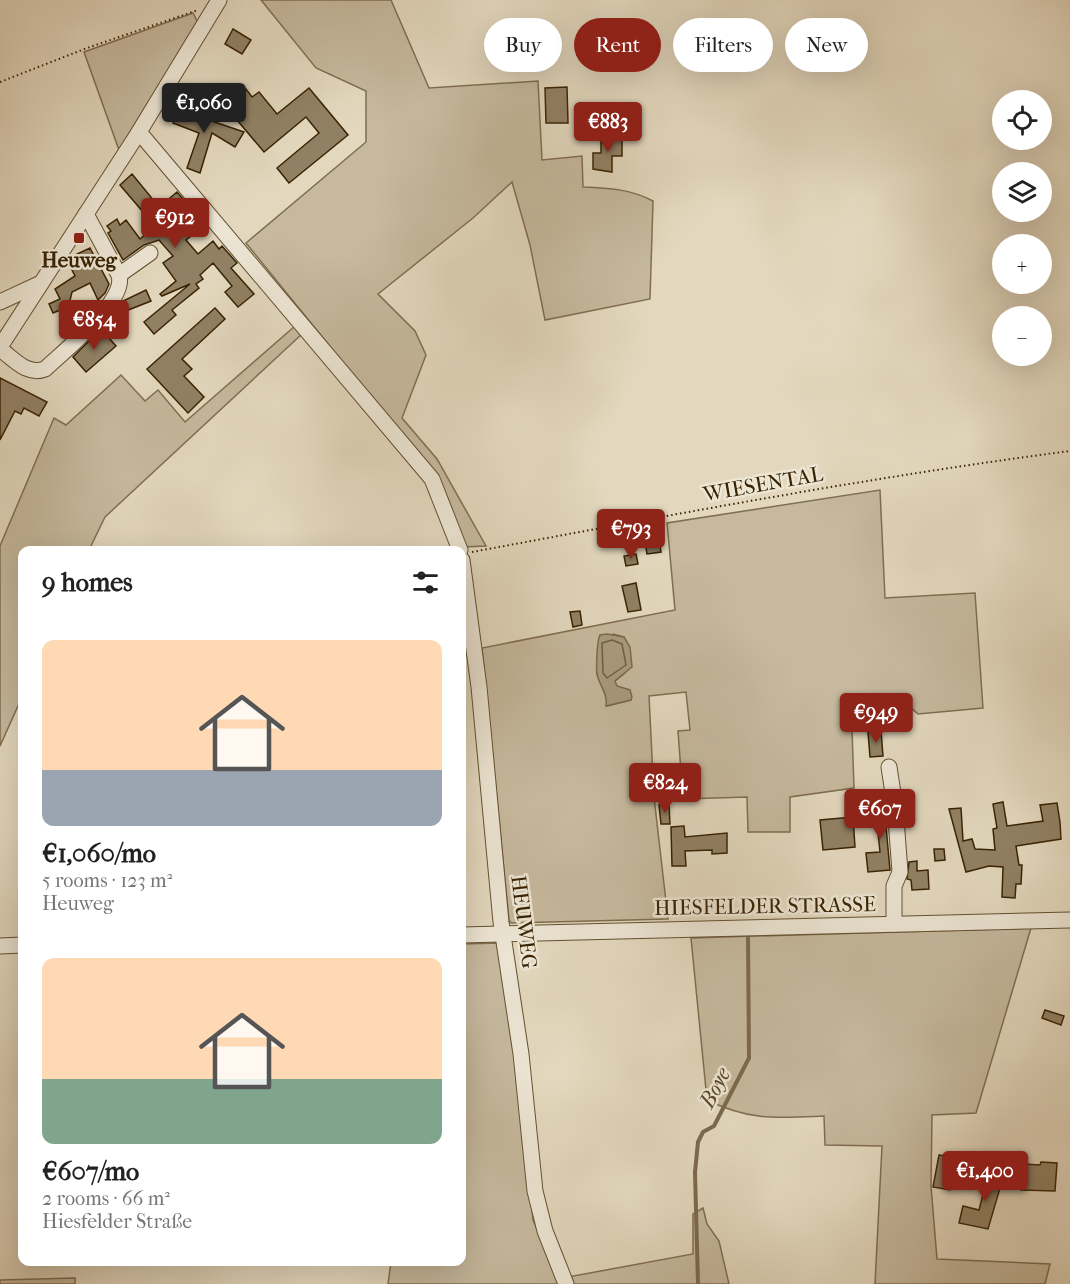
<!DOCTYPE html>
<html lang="en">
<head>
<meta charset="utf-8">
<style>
  :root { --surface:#fff; --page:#f6f6f6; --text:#222; --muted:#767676; --accent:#8f2418 }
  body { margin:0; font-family:"IM FELL French Canon",serif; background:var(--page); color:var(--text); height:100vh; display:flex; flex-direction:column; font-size:22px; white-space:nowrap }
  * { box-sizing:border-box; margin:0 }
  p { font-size:20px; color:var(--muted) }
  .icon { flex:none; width:33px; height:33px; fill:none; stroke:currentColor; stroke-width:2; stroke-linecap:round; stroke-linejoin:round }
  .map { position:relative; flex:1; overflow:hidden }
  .side { position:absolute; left:18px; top:546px; width:448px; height:720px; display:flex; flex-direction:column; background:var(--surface); border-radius:12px; box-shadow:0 6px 24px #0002 }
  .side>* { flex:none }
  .hud { position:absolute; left:484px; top:18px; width:495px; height:54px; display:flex; gap:12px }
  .fabs { position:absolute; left:992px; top:90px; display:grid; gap:12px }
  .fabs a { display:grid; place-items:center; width:60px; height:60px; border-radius:50%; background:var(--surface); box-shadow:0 6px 24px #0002; font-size:30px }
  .price { position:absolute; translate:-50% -51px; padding:0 14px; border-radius:6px; background:var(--accent); color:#fff; font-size:20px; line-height:39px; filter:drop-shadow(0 2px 3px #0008) }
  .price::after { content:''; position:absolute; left:50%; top:36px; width:18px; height:14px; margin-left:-9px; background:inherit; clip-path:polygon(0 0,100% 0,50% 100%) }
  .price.on { background:#222; color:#fff }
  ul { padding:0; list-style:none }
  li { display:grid; align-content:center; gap:12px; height:318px; padding:0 24px }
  li span { display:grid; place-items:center; height:186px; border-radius:12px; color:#555 }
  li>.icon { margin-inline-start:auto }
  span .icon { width:108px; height:108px; fill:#fffc; stroke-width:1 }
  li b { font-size:26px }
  h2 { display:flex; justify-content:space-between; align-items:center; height:72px; padding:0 24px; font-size:26px }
  .tag { padding:0 21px; border-radius:27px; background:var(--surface); box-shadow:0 6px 24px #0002; font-size:21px; line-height:54px }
  .tag.on { background:var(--accent); color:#fff }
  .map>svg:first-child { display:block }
  .green { fill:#c6b99e; stroke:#806e50; stroke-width:1.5; fill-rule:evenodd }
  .water { fill:#a99a7e; stroke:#7c6a4d; stroke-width:1.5 }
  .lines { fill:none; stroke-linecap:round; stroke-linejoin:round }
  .shore { stroke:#715e40; stroke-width:1.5 }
  .stream { stroke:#7c6a4d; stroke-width:4 }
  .building { fill:#918164; stroke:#392303; stroke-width:1.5 }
  .minor-casing { stroke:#645032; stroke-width:17 }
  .path { stroke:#392303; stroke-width:2; stroke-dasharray:1.5 3; stroke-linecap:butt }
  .minor { stroke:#ede6d5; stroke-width:15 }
  .poi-dot { fill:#8f2418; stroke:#ede6d5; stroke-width:2 }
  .labels { text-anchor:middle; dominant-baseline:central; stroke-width:5; stroke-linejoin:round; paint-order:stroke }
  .poi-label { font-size:21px; font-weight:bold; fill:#392303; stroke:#ede6d5 }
  .street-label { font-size:21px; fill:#392303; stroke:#ede6d5 }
  .water-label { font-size:22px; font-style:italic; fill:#5b4728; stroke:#ede6d5 }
</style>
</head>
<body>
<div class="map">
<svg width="1070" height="1284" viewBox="0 0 1070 1284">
  <rect width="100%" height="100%" fill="#e3d8be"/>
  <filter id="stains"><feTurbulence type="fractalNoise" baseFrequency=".00333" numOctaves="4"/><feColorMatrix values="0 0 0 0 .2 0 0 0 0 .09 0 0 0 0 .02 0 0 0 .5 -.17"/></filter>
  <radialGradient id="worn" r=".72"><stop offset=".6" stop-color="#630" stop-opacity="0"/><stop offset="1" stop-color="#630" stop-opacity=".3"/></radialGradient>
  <g class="green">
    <path d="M261,0H391L429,88L538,81L542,160L582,156L583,187C609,188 630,189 653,201L650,299L545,320L530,245L512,182L473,218L378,294L415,331L426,355L402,418L437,459L486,546L462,547L393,424L246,243L366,142V91L316,68Z"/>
    <polygon points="193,13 198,23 119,150 84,52"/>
    <polygon points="295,326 302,334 105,517 89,550 22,550 22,697 0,746 0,546 54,418 66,425 121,375 145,401 158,390 185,422"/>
    <path d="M880,490L885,598L975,593L983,708L918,714L910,707L903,705L894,714L896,727L852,730L854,788L790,797V832H748L747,797L683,799L678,731L690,730L686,692L649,696L654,797L668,919L511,923L509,920L482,648L675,610L667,523ZM613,634L624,637L625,673L615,681L616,686L630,690L631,700L607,706V699L597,674L598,649Z"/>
    <path d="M1031,928L976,1113L932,1115L931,1186L937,1259L1050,1264L1045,1284H875L882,1146L825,1145L824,1116C777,1118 750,1121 707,1100L691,938Z"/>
    <polygon points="500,943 526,1145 533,1220 562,1284 388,1284 391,1262 462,1262 462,944"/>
    <polygon points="703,1208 707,1224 719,1241 729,1284 571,1284 568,1277 693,1254 693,1214"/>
    <polygon points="75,1278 75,1284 0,1284 0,1280"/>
  </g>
  <path class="water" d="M607,634L624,637L630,647L632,667L615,681L617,686L630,690L632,697L631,700L606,706C608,693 599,685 597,674C596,667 597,640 600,635Z"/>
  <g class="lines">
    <polygon class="shore" points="612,640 622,644 626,665 607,678 603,673 602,643"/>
    <polyline class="stream" points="698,1284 695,1172 698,1142 703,1132 714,1126 749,1058 748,936"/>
  </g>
  <g class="building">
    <polygon points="233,29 251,40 242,54 225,44"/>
    <polygon points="567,87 568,123 546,123 545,88"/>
    <polygon points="309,88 348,135 289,183 277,168 319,133 306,117 264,152 232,114 237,110 230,102 246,89 252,97 259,92 277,114"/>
    <polygon points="180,104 199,110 197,116 244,132 235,147 212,133 200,173 187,168 199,133 173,123"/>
    <polygon points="601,137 622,137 622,156 612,156 612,172 593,169 593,153 601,153"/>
    <polygon points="132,174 159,207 177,192 205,225 186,240 198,254 213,241 219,249 222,246 237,263 231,268 254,294 238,307 225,292 232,286 213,263 200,275 203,279 196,284 199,288 172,310 176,315 154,334 144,322 190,284 162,296 160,294 176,281 163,263 173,256 159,240 144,245 123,260 108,233 111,231 107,226 117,219 120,225 126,220 140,239 155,226 120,185"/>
    <polygon points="90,248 109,284 105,293 98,300 90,283 72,292 67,313 65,308 53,313 49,304 60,299 55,289 75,276 69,264 80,259 77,254"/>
    <polygon points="146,290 151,301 118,314 116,311 123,301"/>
    <polygon points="215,308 225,319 182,359 192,369 184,376 204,397 188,413 147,369"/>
    <polygon points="101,329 116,346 86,372 73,357"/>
    <polygon points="0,378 47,402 39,416 24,408 21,414 15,411 0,440"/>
    <polygon points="657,527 661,552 647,554 643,530"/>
    <polygon points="636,554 638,564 626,566 624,556"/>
    <polygon points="636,583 641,610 628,612 622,586"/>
    <polygon points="580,611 582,625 573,627 570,612"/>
    <polygon points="881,731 883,756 870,757 868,732"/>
    <polygon points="883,794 890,870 868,872 866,853 880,852 874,795"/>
    <polygon points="1003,802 1007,826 1043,821 1040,805 1057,803 1060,822 1061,839 1016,846 1019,865 1022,865 1021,884 1016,884 1015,898 1002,897 1003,867 989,866 966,872 949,809 961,808 963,841 972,839 975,849 995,850 993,829 997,828 993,804"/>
    <polygon points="659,805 669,805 670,824 661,824"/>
    <polygon points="853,817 855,847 823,850 820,820"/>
    <polygon points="684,826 685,837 727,833 727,853 712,854 712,850 685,851 686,866 672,866 671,827"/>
    <polygon points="934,849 944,849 945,860 935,861"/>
    <polygon points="917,861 917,871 928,870 929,889 912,890 911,880 907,879 909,862"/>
    <polygon points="1045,1010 1064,1016 1061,1025 1042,1018"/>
    <polygon points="939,1155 956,1158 950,1190 933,1187"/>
    <polygon points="1041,1162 1057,1163 1055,1191 1021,1190 1023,1164 1040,1165"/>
    <polygon points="990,1167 1005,1171 988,1229 959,1223 963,1206 979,1210"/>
  </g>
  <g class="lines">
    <g class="minor-casing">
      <g id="minor">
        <polyline points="139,132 432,479 460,550"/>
        <polyline points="119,275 150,253"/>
        <polyline points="0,302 41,283"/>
        <polyline points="0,347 139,132 219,0"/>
        <path d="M0,349C14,359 27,376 45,369C64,351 127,301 119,275L86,214"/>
        <polyline points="462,560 479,687 501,922 521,1054 535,1191 545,1231 566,1284"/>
        <polyline points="889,767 895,806 900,872 894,886 894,924"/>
        <polyline points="462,935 1070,920"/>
        <polyline points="0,946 22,945"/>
      </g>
    </g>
    <g class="path">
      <polyline points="0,82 87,48 198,10"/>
      <path d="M472,552C671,515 870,477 1070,451"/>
    </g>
    <use href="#minor" class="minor"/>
  </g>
  <rect class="poi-dot" x="73" y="232" width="12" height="12" rx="3"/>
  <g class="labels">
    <g class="poi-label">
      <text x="79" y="260">Heuweg</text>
    </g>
    <g class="street-label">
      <text transform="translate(763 484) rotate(-10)">WIESENTAL</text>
      <text transform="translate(765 906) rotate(-1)">HIESFELDER STRASSE</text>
      <text transform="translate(524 922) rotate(83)">HEUWEG</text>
    </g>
    <g class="water-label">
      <text transform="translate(715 1088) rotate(-63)">Boye</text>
    </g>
  </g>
  <rect width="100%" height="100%" filter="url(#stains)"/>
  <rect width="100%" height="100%" fill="url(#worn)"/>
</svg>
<div class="fabs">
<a><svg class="icon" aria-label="locate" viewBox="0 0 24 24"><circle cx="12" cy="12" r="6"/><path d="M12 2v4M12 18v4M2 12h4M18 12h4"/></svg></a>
<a><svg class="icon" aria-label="layers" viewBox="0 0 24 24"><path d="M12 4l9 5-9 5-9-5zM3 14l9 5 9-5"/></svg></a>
<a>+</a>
<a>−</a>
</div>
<b class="price on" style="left:204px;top:134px">€1,060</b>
<b class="price" style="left:608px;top:153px">€883</b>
<b class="price" style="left:175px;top:249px">€912</b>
<b class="price" style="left:94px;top:351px">€854</b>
<b class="price" style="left:631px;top:560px">€793</b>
<b class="price" style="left:876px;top:744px">€949</b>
<b class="price" style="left:665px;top:814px">€824</b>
<b class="price" style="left:880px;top:840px">€607</b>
<b class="price" style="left:985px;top:1202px">€1,400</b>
<div class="hud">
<a class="tag">Buy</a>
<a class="tag on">Rent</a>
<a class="tag">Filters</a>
<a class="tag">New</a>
</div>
<section class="side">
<h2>9 homes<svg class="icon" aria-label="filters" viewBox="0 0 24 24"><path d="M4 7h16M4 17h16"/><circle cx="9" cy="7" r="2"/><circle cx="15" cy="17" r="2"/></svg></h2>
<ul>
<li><span style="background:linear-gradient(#ffd9b3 70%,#9aa5b1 0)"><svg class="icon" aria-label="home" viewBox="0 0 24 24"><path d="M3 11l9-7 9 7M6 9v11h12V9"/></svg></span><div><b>€1,060/mo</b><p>5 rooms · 123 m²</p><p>Heuweg</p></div></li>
<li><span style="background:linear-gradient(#ffd9b3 65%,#7fa58c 0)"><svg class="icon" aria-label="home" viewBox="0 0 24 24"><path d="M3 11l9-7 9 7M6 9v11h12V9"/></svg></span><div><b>€607/mo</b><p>2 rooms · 66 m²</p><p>Hiesfelder Straße</p></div></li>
</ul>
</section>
</div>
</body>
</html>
